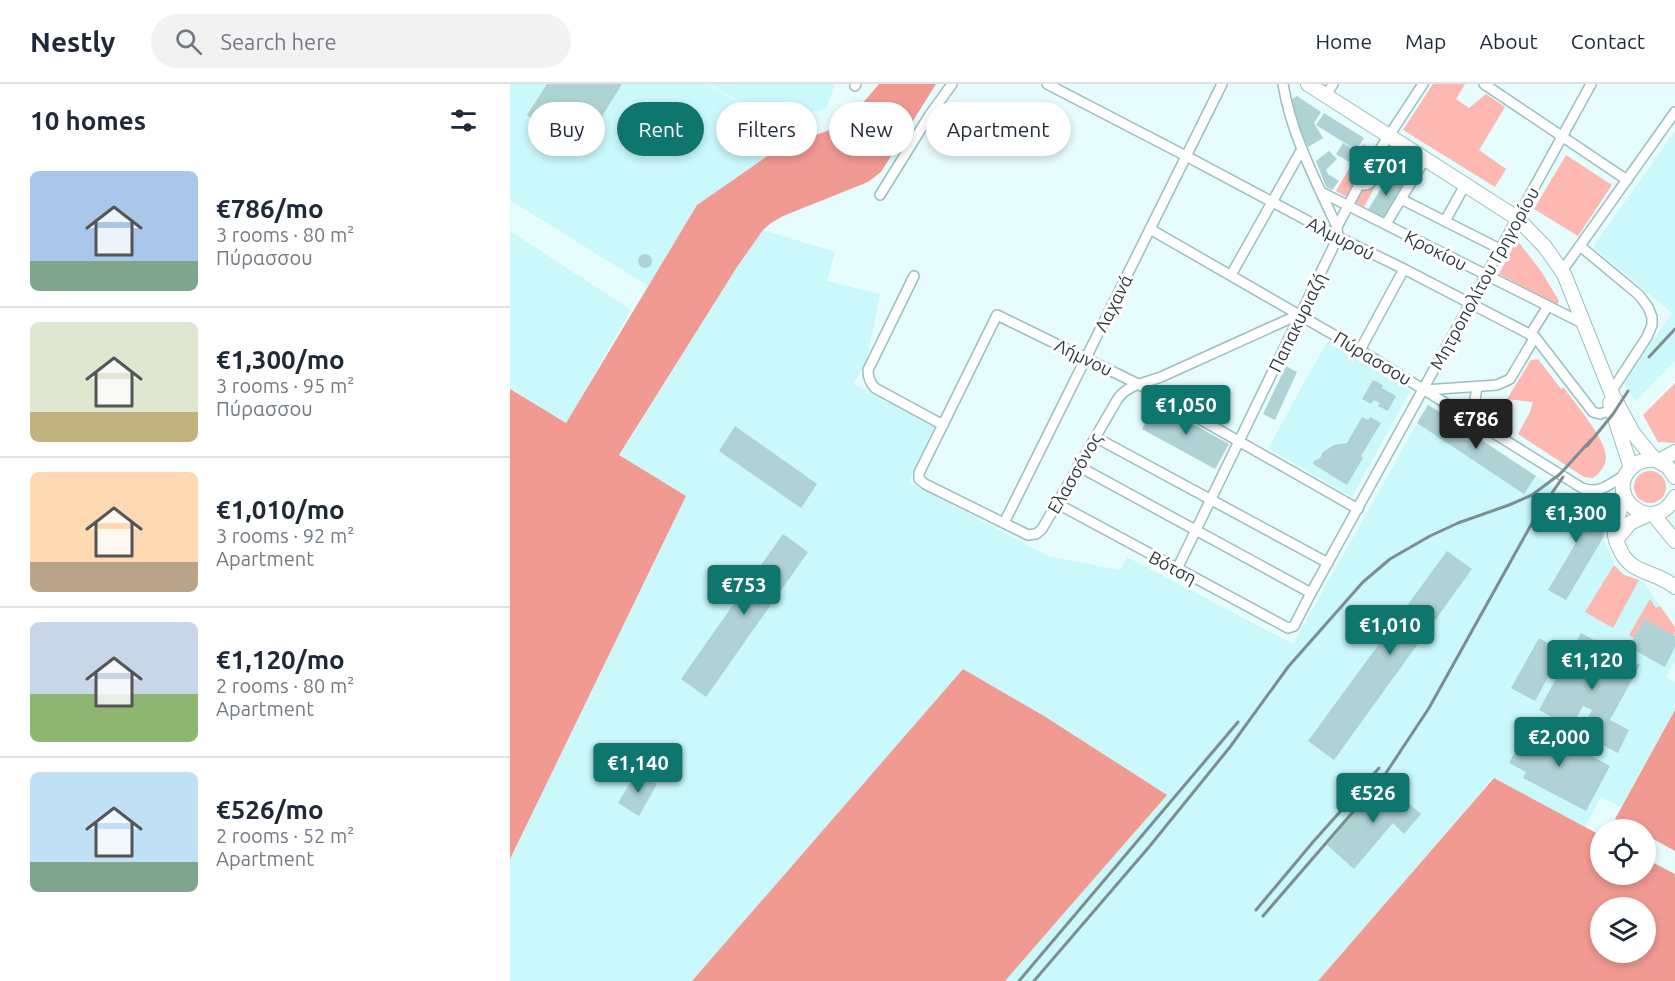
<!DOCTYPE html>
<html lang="en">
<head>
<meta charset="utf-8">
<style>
  :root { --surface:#fff; --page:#f2f2f3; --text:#1f2937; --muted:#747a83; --line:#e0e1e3; --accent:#0f766e }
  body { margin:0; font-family:Ubuntu,sans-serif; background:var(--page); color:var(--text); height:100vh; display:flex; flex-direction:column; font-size:22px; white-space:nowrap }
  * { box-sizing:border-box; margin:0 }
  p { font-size:20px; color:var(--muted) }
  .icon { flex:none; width:33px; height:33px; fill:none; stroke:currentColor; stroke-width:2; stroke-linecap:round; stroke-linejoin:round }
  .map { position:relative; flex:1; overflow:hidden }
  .details { display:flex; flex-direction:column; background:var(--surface); width:510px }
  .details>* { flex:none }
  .guide { position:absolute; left:18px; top:18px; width:570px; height:54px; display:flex; gap:12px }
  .tools { position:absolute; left:1080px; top:735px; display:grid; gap:12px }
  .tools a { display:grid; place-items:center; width:66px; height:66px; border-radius:50%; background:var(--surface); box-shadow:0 3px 9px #0003; font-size:30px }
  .price { position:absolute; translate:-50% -51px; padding:0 14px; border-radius:6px; background:var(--accent); color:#fff; font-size:20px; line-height:39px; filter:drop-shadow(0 2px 3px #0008) }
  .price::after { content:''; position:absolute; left:50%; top:36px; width:18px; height:14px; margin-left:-9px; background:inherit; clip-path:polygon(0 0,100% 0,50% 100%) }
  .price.selected { background:#222; color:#fff }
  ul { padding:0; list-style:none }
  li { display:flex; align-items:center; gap:18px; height:150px; padding:0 30px }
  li+li { border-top:2px solid var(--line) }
  li span { display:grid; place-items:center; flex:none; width:168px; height:120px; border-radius:9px; color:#555 }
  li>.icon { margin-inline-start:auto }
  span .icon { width:72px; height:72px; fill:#fffc; stroke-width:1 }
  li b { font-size:26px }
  h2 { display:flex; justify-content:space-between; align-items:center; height:72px; padding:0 30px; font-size:26px }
  .tag { padding:0 21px; border-radius:27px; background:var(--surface); box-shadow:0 3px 9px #0003; font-size:21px; line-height:54px }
  .tag.selected { background:var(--accent); color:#fff }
  header { display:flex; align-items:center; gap:36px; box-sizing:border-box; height:84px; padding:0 30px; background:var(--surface); border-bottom:2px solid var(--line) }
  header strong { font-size:28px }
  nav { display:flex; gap:33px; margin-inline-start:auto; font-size:21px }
  .search { width:420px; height:54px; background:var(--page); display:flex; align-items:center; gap:15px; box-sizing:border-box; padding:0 21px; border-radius:33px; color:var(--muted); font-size:22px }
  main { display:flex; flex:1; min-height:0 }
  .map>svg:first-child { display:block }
  .built { fill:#caf8fb }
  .green { fill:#fcb8b1 }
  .water { fill:#f09a92; fill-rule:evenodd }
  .building { fill:#afd3d5 }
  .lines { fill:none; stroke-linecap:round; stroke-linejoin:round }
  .street-casing { stroke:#9bbebf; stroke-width:12 }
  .secondary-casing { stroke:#9bbebf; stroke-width:16 }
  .street { stroke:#fff; stroke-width:9 }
  .secondary { stroke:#fff; stroke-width:14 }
  .rail { stroke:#7d8e8f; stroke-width:3 }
  .labels { text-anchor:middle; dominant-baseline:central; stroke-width:6; stroke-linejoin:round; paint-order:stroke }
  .street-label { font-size:18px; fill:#2d3b3c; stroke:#fff }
</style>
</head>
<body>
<header>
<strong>Nestly</strong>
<div class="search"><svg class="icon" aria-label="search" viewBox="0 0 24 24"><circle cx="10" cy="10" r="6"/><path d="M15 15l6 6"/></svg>Search here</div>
<nav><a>Home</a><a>Map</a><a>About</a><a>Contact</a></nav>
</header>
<main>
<section class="details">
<h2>10 homes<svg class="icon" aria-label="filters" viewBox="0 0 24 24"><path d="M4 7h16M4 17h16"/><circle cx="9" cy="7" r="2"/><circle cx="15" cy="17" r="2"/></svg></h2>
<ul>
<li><span style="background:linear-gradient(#a9c7e8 75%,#7fa58c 0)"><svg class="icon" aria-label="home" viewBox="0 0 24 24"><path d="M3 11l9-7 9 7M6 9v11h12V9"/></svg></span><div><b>€786/mo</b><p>3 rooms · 80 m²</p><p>Πύρασσου</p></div></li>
<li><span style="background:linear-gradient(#dfe7d0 75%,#c2b280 0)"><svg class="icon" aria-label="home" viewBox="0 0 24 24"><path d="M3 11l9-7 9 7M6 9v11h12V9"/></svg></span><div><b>€1,300/mo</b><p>3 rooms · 95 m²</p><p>Πύρασσου</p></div></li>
<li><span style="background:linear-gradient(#ffd9b3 75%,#b9a48a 0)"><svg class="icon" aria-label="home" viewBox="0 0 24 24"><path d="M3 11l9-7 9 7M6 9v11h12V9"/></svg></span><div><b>€1,010/mo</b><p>3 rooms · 92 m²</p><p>Apartment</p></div></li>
<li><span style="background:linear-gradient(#c9d6e8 60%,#8fb573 0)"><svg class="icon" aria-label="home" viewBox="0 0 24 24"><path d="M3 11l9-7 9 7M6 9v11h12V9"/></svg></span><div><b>€1,120/mo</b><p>2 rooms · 80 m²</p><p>Apartment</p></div></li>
<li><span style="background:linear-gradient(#bfe0f5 75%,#7fa58c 0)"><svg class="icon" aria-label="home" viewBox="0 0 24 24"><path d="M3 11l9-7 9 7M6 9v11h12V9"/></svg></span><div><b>€526/mo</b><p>2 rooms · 52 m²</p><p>Apartment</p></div></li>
</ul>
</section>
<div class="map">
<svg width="1165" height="897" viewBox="0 0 1165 897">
  <rect width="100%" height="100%" fill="#e7fcfd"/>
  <g class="built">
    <polygon points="0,0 198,0 260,38 269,64 187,121 138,202 0,116"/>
    <polygon points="200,0 325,0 316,25 260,37"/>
    <polygon points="1165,47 1165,277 1125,318 1114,299 1162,229 1083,163"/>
    <polygon points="253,146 325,168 317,197 370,210 357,275 344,300 424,343 399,398 538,472 610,486 617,473 783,560 918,320 1085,431 1094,445 1093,454 1104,481 1114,491 1129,496 1134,499 1165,543 1165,577 1156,593 1165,598 1165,626 1111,723 1091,713 1075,743 983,694 808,897 495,897 634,738 534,632 453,585 182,897 0,897 0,775 176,413 109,372 227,183"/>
    <polygon points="0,147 121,226 56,339 0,305"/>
    <polygon points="817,258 900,307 842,413 758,364"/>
  </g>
  <g class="green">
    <polygon points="923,0 955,0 946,15 959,24 976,10 995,23 969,66 996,85 985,103 893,46"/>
    <polygon points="853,60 880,75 854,123 826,107"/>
    <polygon points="1056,71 1102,101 1068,152 1024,125"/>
    <polygon points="1007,156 1031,187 1049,217 1047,221 989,190"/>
    <path d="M1028,275L1051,305L1053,303C1064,318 1098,357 1096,375C1095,383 1089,390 1083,394L1074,393L1008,350L1019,330L1023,318L997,315L1021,276Z"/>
    <polygon points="1165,299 1165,359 1148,358 1133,331"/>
    <circle cx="1140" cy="403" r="16"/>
    <polygon points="1104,481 1114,491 1129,496 1103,544 1075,528"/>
    <polygon points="1140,515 1146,524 1150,522 1165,543 1164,552 1134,535 1124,554 1119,551"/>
  </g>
  <g class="water">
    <polygon points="369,0 426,0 371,88 358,98 273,132 261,139 253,146 227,183 109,371 176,412 0,775 0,305 56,339 187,121 269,64 334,41"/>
    <polygon points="453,585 534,632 657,711 495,897 182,897"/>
    <polygon points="1165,626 1165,767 1136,751 1136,746 1125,745 1105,735"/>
    <path d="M984,694L1090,751V790H1136V775L1165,790V897H808ZM1090,824H1136V868H1090Z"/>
  </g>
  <g class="building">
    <polygon points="37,0 112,0 72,65 17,31"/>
    <polygon points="787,12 811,28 804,39 813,54 798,63 777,18"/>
    <polygon points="814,29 854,54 846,66 806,41"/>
    <polygon points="833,59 846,67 839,78 826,70"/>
    <polygon points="819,67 827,75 816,86 818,90 829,97 822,106 816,103 806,77"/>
    <polygon points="879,91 894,101 875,134 858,126"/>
    <circle cx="135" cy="177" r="7"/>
    <polygon points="776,282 787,288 765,336 753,330"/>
    <polygon points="863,296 873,301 872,304 886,312 878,327 868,322 870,319 864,316 861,320 852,315"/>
    <polygon points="646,320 719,360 705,385 632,345"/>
    <polygon points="918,321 1026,392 1014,410 907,339"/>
    <polygon points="852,333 858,336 860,333 871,339 851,372 853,374 837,401 803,380 804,377 810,374 813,368 824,361 837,359"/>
    <polygon points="225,342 307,400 291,424 209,367"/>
    <polygon points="1048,409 1087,434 1094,446 1093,454 1056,516 1038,506 1073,447 1037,425"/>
    <polygon points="273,450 298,468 196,613 171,595"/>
    <polygon points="937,467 962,485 824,676 798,657"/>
    <polygon points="1134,535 1165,552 1165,563 1155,583 1119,563"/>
    <polygon points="1071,549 1130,581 1100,636 1119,646 1108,669 1070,649 1082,626 1073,622 1061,644 1029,626"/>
    <polygon points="1029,554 1052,567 1025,617 1001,604"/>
    <polygon points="1019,642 1037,651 1038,649 1100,682 1076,727 1013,694 1016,688 999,679"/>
    <polygon points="126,689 147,700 129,732 108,719"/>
    <polygon points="872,696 911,730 894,750 883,739 844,785 817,761"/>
  </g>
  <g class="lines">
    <g class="street-casing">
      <g id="street">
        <polyline points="537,0 676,72 828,153 894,185 1025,253 1083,328 1090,330 1101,326"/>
        <polyline points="974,0 1117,96"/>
        <polyline points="345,2 346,0"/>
        <polyline points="816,11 823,0"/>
        <circle cx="854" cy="91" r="10"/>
        <polyline points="859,82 913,0"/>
        <polyline points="811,108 1074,240"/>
        <polyline points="370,111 419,32 442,0"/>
        <polyline points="891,115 990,165"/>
        <polyline points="935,137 955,101"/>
        <polyline points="876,140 915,75"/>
        <polyline points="827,143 850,99"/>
        <path d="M640,145L850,266L1072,404C1089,411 1102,399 1116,390"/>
        <polyline points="1070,162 1129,211 1138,223 1142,233 1142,241 1137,253 1101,308"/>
        <polyline points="1052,187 1165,28"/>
        <polyline points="721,191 792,65"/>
        <path d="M404,192L358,286C358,294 360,299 365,304L433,341"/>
        <path d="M790,230L651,293C635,299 616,301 607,316L532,445L526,450L518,451L415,400L409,395V389L487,231L630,301L848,425"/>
        <polyline points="1020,251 1038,222"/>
        <polyline points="850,266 894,185"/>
        <polyline points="915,306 987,301 1000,295 1025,253"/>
        <polyline points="962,334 967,303"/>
        <polyline points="585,353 818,479"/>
        <polyline points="568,382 801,509"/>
        <polyline points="546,419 778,544 784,542 801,509 1081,0"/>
        <polyline points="494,439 712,0"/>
        <path d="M667,485L828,153L827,143C806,97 781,50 773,0"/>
      </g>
    </g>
    <g class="secondary-casing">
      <g id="secondary">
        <polyline points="798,0 1007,134 1035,163 1054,190 1101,308 1123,349 1140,370 1146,376 1158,383 1165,393"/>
        <polyline points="1100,319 1121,384"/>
        <path d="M1146,376C1136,375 1127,377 1120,385C1094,413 1144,453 1165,413"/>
        <polyline points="1149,377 1165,368"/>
        <path d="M1113,408C1113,422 1104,439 1105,450C1105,454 1107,459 1109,463C1119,491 1145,486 1165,503"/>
        <polyline points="1143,430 1165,457"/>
        <polyline points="1106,456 1120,439 1139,430"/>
      </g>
    </g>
    <use href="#street" class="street"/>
    <use href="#secondary" class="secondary"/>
    <g class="rail">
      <polyline points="1139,273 1165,245"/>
      <polyline points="1077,362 1103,330 1118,307"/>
      <polyline points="746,826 803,758 869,684"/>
      <polyline points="753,832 874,692 919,624 1026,432 1053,393"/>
      <polyline points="509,897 728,638"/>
      <polyline points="524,897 639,763 720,663 778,583 853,498 880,475 920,452 948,439 999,421 1022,411 1050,390 1081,356"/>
    </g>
  </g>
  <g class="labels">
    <g class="street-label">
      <text transform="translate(831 154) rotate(27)">Αλμυρού</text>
      <text transform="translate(926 166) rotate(27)">Κροκίου</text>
      <text transform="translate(974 194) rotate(-61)">Μητροπολίτου Γρηγορίου</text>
      <text transform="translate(603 219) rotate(-63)">Λαχανά</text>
      <text transform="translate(787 238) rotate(-64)">Παπακυριαζή</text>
      <text transform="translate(574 273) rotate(26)">Λήμνου</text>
      <text transform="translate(863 274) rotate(31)">Πύρασσου</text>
      <text transform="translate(564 389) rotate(-60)">Ελασσόνος</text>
      <text transform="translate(663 483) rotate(28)">Βότση</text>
    </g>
  </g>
</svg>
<div class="tools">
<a><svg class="icon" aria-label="locate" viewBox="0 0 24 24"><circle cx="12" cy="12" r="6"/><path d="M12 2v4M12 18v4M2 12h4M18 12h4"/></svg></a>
<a><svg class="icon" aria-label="layers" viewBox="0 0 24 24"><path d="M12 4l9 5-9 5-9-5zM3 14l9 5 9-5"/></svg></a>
</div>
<b class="price" style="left:876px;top:113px">€701</b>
<b class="price" style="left:676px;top:352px">€1,050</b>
<b class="price selected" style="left:966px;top:366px">€786</b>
<b class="price" style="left:1066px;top:460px">€1,300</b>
<b class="price" style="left:234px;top:532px">€753</b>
<b class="price" style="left:880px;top:572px">€1,010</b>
<b class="price" style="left:1082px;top:607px">€1,120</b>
<b class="price" style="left:1049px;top:684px">€2,000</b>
<b class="price" style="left:128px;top:710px">€1,140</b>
<b class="price" style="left:863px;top:740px">€526</b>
<div class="guide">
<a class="tag">Buy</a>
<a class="tag selected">Rent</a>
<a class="tag">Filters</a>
<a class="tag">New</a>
<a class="tag">Apartment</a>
</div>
</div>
</main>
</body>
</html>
